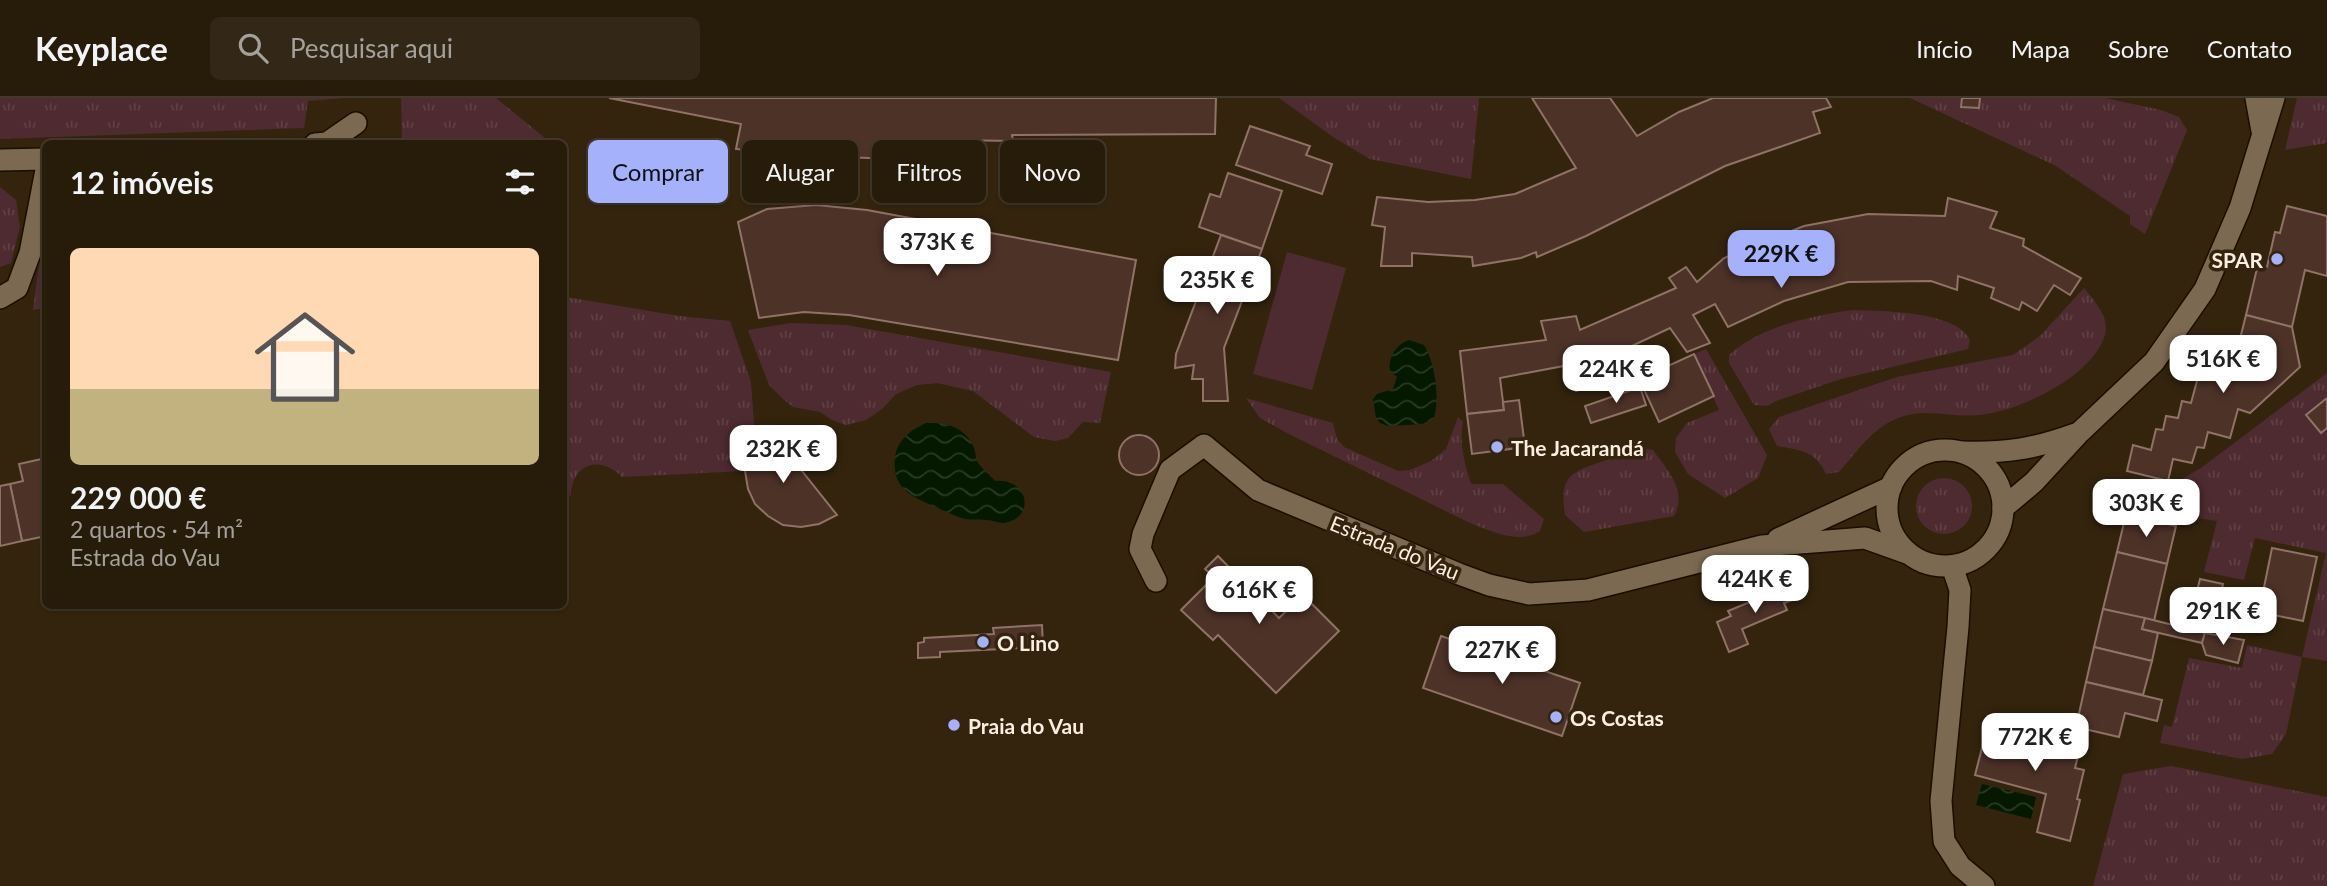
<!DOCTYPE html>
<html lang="pt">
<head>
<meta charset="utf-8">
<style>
  :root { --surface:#271b0a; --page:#332818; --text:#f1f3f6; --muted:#a4a19c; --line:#43392b; --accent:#a6b1fc }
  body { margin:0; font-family:Lato,sans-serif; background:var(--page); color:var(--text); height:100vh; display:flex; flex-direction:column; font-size:26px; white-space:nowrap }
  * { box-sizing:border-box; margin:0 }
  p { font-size:23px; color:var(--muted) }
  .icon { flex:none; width:38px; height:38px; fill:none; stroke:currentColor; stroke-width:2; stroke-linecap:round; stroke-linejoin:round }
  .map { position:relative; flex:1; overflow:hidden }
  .side { position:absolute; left:42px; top:42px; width:525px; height:469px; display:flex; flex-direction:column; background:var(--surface); border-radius:10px; box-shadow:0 2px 5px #0004,0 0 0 2px var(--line) }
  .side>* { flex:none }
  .banner { position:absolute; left:588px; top:42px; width:665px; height:63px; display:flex; gap:14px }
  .price { position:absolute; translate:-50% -60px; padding:0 16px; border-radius:14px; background:#fff; color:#222; font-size:23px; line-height:46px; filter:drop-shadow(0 2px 4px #0008) }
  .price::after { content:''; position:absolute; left:50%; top:42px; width:21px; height:16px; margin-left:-10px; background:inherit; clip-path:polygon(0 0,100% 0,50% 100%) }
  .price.on { background:var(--accent); color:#111 }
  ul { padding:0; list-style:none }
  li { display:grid; align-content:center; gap:14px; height:371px; padding:0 28px }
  li span { display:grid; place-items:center; height:217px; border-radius:10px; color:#555 }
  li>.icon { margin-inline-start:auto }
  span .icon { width:126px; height:126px; fill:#fffc; stroke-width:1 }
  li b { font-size:30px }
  h2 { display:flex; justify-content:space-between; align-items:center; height:84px; padding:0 28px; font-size:30px }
  .pill { padding:0 24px; border-radius:10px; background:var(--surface); box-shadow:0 2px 5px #0004,0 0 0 2px var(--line); font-size:24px; line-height:63px }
  .pill.on { background:var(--accent); color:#111 }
  header { display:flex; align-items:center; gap:42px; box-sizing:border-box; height:98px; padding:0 35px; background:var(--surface); border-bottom:2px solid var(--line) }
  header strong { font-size:33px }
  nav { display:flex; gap:38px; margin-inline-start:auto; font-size:24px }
  .search { width:490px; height:63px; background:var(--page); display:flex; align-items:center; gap:18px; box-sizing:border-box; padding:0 24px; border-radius:10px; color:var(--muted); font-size:26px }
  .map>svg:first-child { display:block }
  .grass { fill:url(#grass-tufts) }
  .pitch { fill:#4e2b30 }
  .water { fill:url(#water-waves) }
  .building { fill:#4d3228; stroke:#907266; stroke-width:2 }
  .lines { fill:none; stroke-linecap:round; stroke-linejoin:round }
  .minor-casing { stroke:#1b0d00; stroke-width:24 }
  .minor { stroke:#7c6951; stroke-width:21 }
  .poi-dot { fill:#a6b1fc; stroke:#34240e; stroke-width:2.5 }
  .labels { text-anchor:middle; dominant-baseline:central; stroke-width:7; stroke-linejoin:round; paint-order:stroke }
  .poi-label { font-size:21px; font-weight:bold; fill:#f9eee0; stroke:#34240e; text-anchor:start }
  .street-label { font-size:21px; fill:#f9eee0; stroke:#34240e }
</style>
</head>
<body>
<header>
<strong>Keyplace</strong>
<div class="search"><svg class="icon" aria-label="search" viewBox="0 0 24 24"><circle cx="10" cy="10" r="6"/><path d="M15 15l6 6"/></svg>Pesquisar aqui</div>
<nav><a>Início</a><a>Mapa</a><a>Sobre</a><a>Contato</a></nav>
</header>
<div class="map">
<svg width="2327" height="788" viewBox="0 0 2327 788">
  <defs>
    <pattern id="grass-tufts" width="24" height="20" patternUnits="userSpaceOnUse" patternTransform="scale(1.75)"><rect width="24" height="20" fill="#4e2b30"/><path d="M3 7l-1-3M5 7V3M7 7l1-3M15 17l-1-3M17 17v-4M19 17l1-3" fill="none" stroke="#604044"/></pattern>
    <pattern id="water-waves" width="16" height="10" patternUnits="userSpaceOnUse" patternTransform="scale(1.75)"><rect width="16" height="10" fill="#051800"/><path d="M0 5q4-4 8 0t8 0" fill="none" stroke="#2a3a25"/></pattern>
  </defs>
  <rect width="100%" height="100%" fill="#34240e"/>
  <g class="grass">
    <polygon points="0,0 344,0 308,3 304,30 0,41"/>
    <polygon points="401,0 496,0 551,45 402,45"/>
    <polygon points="1279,0 1479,0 1471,81 1370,61 1336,41"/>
    <polygon points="1910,0 2105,0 2161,12 2179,19 2187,32 2145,136 2130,126 2130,118 2056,68"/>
    <polygon points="2297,0 2327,0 2327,45 2285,52"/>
    <polygon points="0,89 16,102 20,129 11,165 0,169"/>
    <polygon points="45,141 45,210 33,212 39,166"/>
    <path d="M2084,190C2094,202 2110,220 2105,237C2092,279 2018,314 1978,317C1949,320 1928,309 1898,320C1872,330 1857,354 1839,374L1826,376C1816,353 1800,352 1777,348L1769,331L1779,319L1897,279L2013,257L2040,238Z"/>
    <path d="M566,199L679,218L730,223L751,284L755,341L748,356L745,373L622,379C600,356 571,366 571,398L564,394V214Z"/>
    <path d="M1853,212C1882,213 1957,213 1970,242L1968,251L1841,281L1776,303L1767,308L1754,307L1729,265V257C1761,228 1811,218 1853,212Z"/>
    <polygon points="791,225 846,227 1111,274 1100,325 1083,324 1068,340 1055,343 1034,339 973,293 937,285 917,287 896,296 882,311 866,322 846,327 832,322 820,314 793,309 784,302 769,287 748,232"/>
    <polygon points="1706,251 1767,357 1758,380 1725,400 1688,376 1675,354 1676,340 1687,325 1719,312 1694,256"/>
    <polygon points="2327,275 2327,563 2302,559 2286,636 2272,656 2242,661 2160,645 2164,627 2172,629 2189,560 2242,570 2247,547 2302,559 2326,455 2255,440 2244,482 2204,474 2217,423 2165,415 2170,388 2201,370"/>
    <path d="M1246,300L1333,325L1337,341L1344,349L1398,373L1410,372L1431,363L1446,351L1458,319L1463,324C1459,346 1464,364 1471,386H1503L1544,421L1540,433C1519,447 1491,433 1470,425L1287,335L1260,320Z"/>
    <path d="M1641,350L1653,352C1667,372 1688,392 1674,418L1584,434L1565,417C1560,382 1567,375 1598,365C1612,360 1626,355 1641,350Z"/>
    <circle cx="1944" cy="408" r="28"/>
    <polygon points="2171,668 2327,699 2327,788 2093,788 2123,676"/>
  </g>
  <polygon class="pitch" points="1287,154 1346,170 1312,292 1253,276"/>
  <g class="water">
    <path d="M1409,242L1424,247C1435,265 1440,300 1434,320L1424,326L1388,328L1380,325L1376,320L1373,301L1377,296L1393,291L1397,279L1390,273C1388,260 1396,246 1409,242Z"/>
    <path d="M926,325C946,324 966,329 974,350C976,355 975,361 979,366C983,372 990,377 995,383C1028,380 1035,417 1008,424C1000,427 994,422 987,422C980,421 972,422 965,421C957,419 948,414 940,411C915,400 891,393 895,359C898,341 911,332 926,325Z"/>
    <polygon points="1982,686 2036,699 2031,721 1976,707"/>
  </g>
  <g class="building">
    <polygon points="609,0 1216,0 1215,36 1012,37 1013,43 952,42 952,61 923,62 789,57 736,51 741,26"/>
    <polygon points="1532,0 1610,0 1637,38 1679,14 1713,0 1826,0 1831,9 1813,14 1820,35 1725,68 1586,138 1537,159 1536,154 1521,160 1473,168 1472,159 1412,155 1412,168 1381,168 1385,129 1372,127 1377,99 1428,104 1475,102 1515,96 1576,70"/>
    <polygon points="1962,0 1980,0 1979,10 1961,9"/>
    <polygon points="1250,28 1310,48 1306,57 1332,66 1322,96 1236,67"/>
    <polygon points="1228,75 1282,93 1262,151 1199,129 1210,96 1220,99"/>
    <polygon points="1948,100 1997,114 1990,130 2024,141 2023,148 2081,180 2070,197 2054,187 2037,213 2022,204 2019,212 1991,200 1994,190 1958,178 1957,192 1931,183 1848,184 1784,203 1728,229 1715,206 1693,217 1710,245 1687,254 1670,230 1621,253 1629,277 1576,293 1569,267 1500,280 1504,312 1467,316 1460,253 1546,242 1541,223 1576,218 1580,232 1676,190 1669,180 1686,169 1697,184 1724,160 1804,128 1868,116 1945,118"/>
    <polygon points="816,107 867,112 1136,162 1118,262 849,217 804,214 759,220 738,124 767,111"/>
    <polygon points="2287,108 2327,118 2327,178 2305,172 2292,229 2246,217 2258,166 2267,169 2275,134 2280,135"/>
    <polygon points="1221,137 1262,151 1224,250 1228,303 1203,303 1203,281 1192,281 1194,267 1175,270 1176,256"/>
    <polygon points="2246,217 2292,229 2300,269 2250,315 2238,311 2230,340 2208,334 2204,350 2197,349 2192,365 2173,361 2168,383 2127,373 2133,347 2151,352 2156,331 2163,332 2166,318 2178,320 2182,303 2191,305 2200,272 2210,274 2213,257 2223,259 2227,242 2239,245"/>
    <polygon points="1694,256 1714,298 1659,324 1635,272 1662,259 1666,269"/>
    <polygon points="1640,289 1646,307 1591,325 1585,308"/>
    <polygon points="2327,300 2327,330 2321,335 2306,317"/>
    <polygon points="1519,302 1525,349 1472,356 1467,316 1504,312 1503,304"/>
    <polygon points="768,328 802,373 837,417 819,426 801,429 783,427 768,418 755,406 748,391 745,373 748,356 755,341"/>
    <circle cx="1139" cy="357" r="20"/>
    <polygon points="46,360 46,438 22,443 10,386 23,383 19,366"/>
    <polygon points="10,386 22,443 0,448 0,388"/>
    <polygon points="2126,416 2176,428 2167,466 2117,454"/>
    <polygon points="2272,450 2317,459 2303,523 2259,514"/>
    <polygon points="2117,454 2167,466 2154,523 2103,511"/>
    <polygon points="1218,458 1279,520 1303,497 1339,533 1276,595 1218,537 1213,542 1181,512 1214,479 1205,471"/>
    <polygon points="2200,481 2223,486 2217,511 2194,505"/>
    <polygon points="1796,485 1801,499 1784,505 1787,512 1742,531 1748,546 1729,554 1717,524 1731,518 1728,513"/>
    <polygon points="2103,511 2145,520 2142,531 2158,535 2152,563 2094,549"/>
    <polygon points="2145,520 2205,535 2202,545 2142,531"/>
    <polygon points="1042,527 1043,549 940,554 940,559 918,560 918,545 924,544 924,540 994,536 993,530"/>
    <polygon points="2205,535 2244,542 2238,565 2206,557 2202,545"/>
    <polygon points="1441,538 1580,585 1562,638 1423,590"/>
    <polygon points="2094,549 2152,563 2143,597 2086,584"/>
    <polygon points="2086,584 2162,602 2157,623 2125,615 2119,639 2076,629"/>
    <polygon points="1989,623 2063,642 2061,650 2079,654 2075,670 2084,672 2077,701 2080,702 2070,743 2037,734 2046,696 1975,677"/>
  </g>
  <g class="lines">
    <g class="minor-casing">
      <g id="minor">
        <polyline points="2256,0 2262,33"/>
        <polyline points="315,46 327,45 356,25"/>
        <polyline points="0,62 46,61"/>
        <polyline points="0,200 17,190 30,155 46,72"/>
        <circle cx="1945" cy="410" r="58"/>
        <path d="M1962,354C2006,355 2034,351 2075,336"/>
        <polyline points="2003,410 2034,384 2080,334 2154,264 2205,191 2240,110 2274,0"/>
        <polyline points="1778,441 1891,389"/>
        <polyline points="1952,468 1960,492 1958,529 1941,703 1944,743 1960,768 1984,788"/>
        <polyline points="1156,483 1140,451 1143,436 1170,372 1204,347 1258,392 1459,476 1489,487 1529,496 1588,492 1762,448 1865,440 1907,455"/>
      </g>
    </g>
    <use href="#minor" class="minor"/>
  </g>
  <g class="poi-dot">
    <circle cx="2277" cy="161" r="7"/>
    <circle cx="1497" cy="349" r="7"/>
    <circle cx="983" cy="544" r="7"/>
    <circle cx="1556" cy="619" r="7"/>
    <circle cx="954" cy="627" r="7"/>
  </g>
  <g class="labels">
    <g class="poi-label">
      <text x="2263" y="161" text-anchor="end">SPAR</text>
      <text x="1511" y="349">The Jacarandá</text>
      <text x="997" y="544">O Lino</text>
      <text x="1570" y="619">Os Costas</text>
      <text x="968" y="627">Praia do Vau</text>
    </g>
    <g class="street-label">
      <text transform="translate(1395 449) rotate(22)">Estrada do Vau</text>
    </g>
  </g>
</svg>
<b class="price" style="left:937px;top:180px">373K €</b>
<b class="price on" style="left:1781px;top:192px">229K €</b>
<b class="price" style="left:1217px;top:218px">235K €</b>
<b class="price" style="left:2223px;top:297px">516K €</b>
<b class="price" style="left:1616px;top:307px">224K €</b>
<b class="price" style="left:783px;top:387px">232K €</b>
<b class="price" style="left:2146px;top:441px">303K €</b>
<b class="price" style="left:1755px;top:517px">424K €</b>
<b class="price" style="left:1259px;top:528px">616K €</b>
<b class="price" style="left:2223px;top:549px">291K €</b>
<b class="price" style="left:1502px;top:588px">227K €</b>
<b class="price" style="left:2035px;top:675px">772K €</b>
<div class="banner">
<a class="pill on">Comprar</a>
<a class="pill">Alugar</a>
<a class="pill">Filtros</a>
<a class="pill">Novo</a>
</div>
<section class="side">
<h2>12 imóveis<svg class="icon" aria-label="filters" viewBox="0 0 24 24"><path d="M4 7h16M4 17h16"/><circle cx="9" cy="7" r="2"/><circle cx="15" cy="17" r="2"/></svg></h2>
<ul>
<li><span style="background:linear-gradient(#ffd9b3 65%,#c2b280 0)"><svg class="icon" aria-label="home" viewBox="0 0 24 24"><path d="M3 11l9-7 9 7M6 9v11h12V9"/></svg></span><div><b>229 000 €</b><p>2 quartos · 54 m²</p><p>Estrada do Vau</p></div></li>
</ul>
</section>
</div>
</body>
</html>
